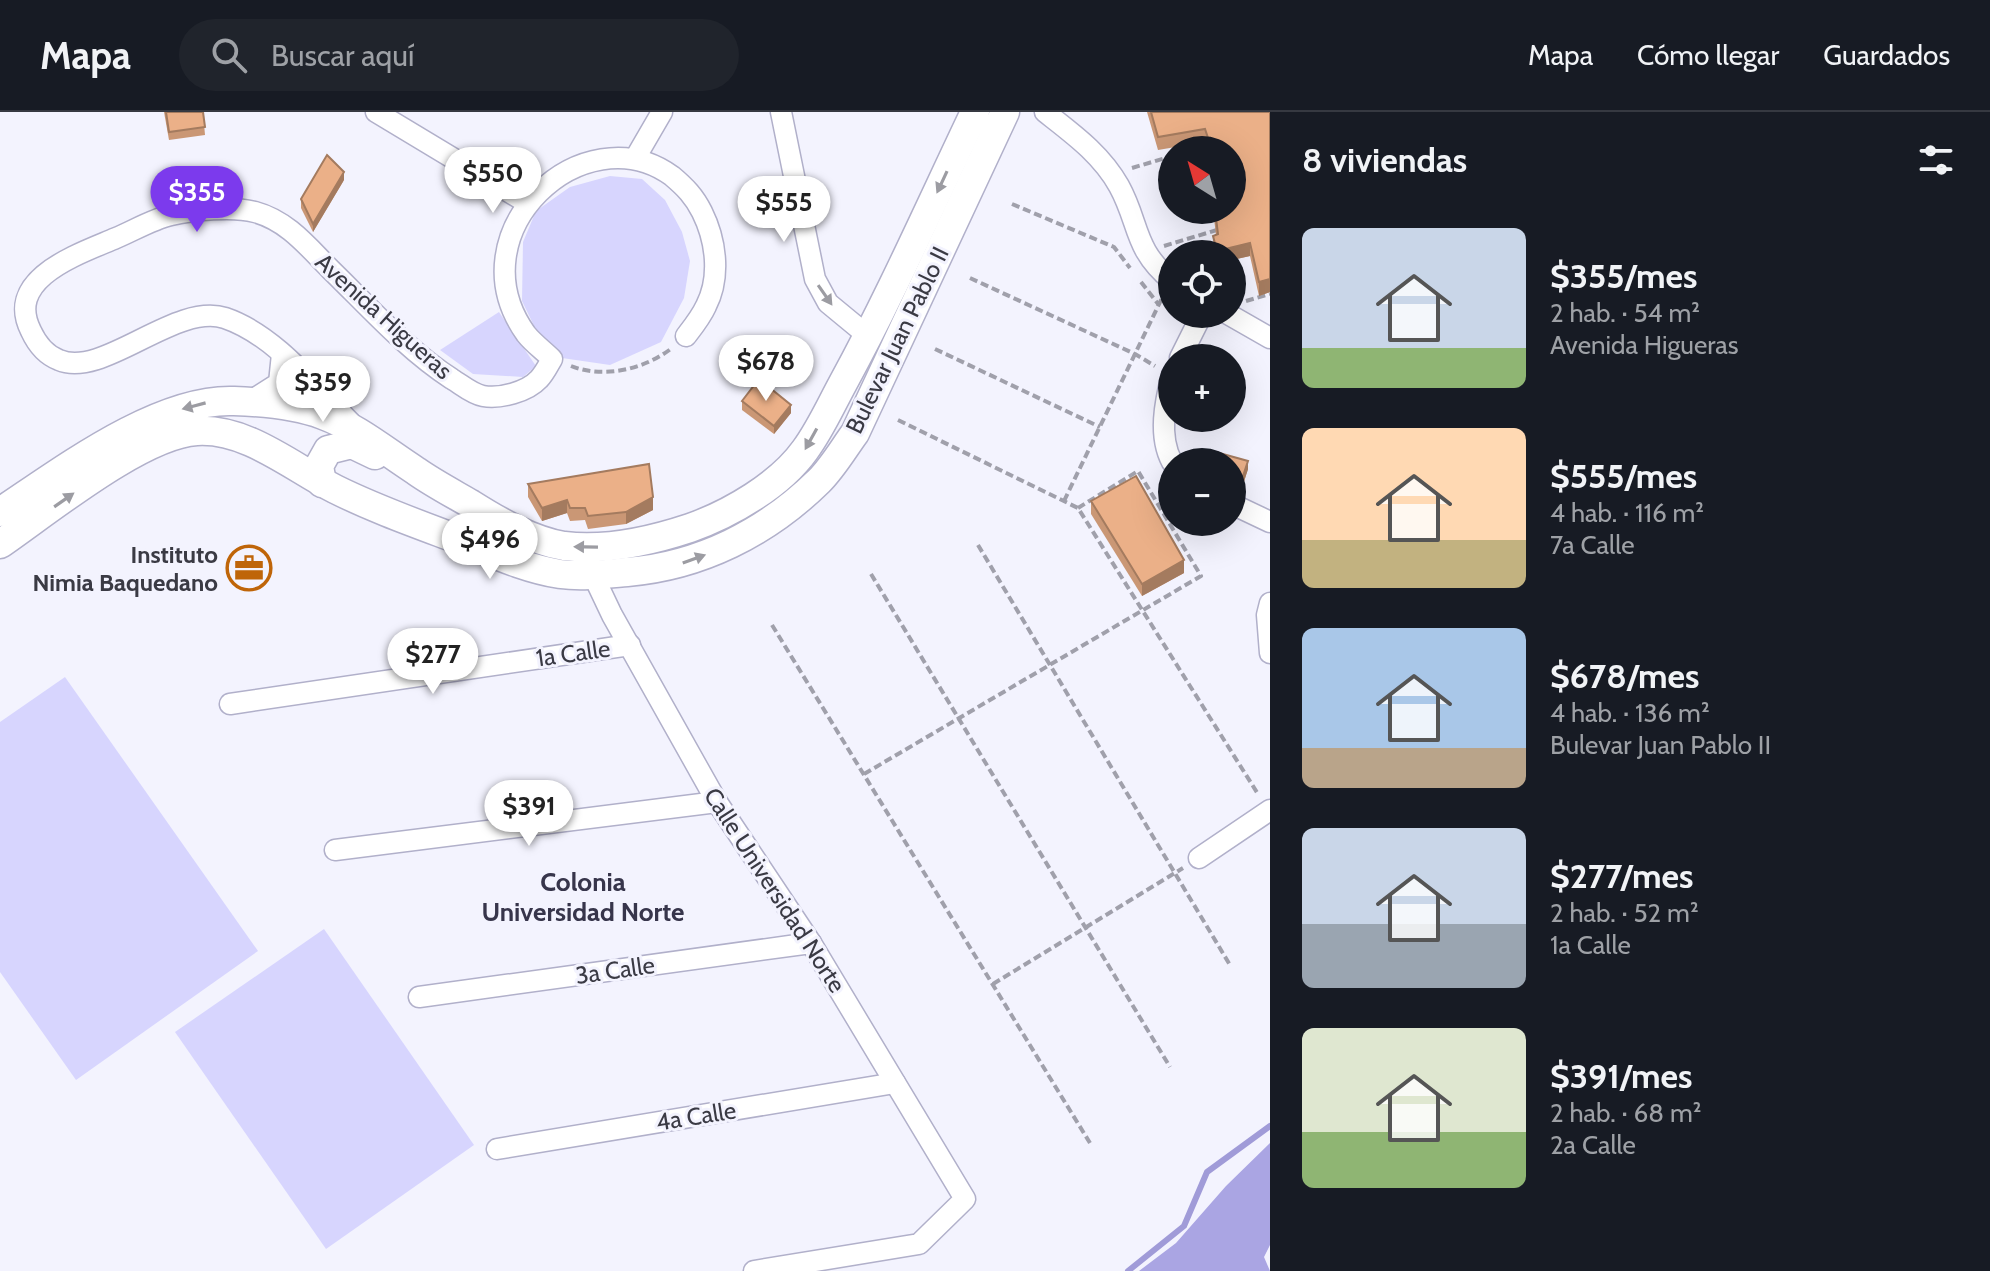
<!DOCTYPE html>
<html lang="es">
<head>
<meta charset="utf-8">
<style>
  :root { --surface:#171b24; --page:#20242c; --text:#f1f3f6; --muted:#9ea1a6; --line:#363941; --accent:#7c3aed }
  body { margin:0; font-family:Cabin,sans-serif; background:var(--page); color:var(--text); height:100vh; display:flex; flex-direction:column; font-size:30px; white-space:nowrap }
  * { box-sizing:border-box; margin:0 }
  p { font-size:26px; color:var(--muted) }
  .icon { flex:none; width:44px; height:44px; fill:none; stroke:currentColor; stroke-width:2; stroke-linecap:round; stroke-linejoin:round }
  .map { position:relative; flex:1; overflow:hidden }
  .sheet { display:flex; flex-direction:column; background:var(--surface); width:720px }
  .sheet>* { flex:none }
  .needle { width:52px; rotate:323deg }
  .fabs { position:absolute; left:1158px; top:24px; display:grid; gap:16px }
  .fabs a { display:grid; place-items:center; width:88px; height:88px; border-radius:50%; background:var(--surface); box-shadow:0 8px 32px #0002; font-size:40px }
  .price { position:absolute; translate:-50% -68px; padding:0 18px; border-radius:28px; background:#fff; color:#222; font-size:26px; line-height:52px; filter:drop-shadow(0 2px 4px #0008) }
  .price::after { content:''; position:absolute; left:50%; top:48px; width:24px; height:18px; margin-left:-12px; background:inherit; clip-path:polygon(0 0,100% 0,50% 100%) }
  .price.selected { background:var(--accent); color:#fff }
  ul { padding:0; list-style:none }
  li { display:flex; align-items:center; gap:24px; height:200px; padding:0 32px }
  li span { display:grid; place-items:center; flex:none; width:224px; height:160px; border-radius:12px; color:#555 }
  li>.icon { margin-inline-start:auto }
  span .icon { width:96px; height:96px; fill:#fffc; stroke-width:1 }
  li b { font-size:34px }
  h2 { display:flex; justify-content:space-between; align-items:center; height:96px; padding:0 32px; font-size:34px }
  header { display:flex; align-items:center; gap:48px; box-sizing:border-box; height:112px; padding:0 40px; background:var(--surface); border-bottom:2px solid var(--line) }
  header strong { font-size:38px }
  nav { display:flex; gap:44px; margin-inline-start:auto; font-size:28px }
  .search { width:560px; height:72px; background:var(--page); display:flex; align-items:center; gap:20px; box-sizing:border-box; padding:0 28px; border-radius:44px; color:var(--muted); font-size:30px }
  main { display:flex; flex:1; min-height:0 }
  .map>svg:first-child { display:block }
  .green { fill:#d7d5fe }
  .forest { fill:#aaa5e3 }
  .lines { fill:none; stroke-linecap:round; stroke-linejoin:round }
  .stream { stroke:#a09bd8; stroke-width:6 }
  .minor-casing { stroke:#b1b0ca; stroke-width:23 }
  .secondary-casing { stroke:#b1b0ca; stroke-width:31 }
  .path { stroke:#a0a0ab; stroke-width:4; stroke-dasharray:8 4; stroke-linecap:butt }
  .minor { stroke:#fff; stroke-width:20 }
  .secondary { stroke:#fff; stroke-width:28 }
  .wall { fill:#ca9775 }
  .shaded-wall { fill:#a47b5f }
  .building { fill:#ebb088; stroke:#a47b5f; stroke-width:2 }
  .oneway { fill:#9c9ca2 }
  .labels { text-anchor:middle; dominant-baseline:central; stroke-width:6; stroke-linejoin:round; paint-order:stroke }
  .street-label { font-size:24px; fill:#3a3a44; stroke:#f3f3fe }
  .poi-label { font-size:24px; font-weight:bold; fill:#3a3a44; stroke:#f3f3fe; text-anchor:end }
  .neighbourhood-label { font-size:26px; font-weight:bold; fill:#37354b; stroke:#f3f3fe }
</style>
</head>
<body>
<header>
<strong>Mapa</strong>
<div class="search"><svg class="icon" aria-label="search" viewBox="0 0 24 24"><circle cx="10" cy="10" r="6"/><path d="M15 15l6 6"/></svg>Buscar aquí</div>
<nav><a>Mapa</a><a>Cómo llegar</a><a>Guardados</a></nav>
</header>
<main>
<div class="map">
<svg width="1270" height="1159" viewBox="0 0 1270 1159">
  <rect width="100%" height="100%" fill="#f3f3fe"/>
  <g class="green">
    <polygon points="610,64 642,67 665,88 682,120 690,149 684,186 661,230 610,253 562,246 540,226 522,189 523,130 536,99 570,75"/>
    <polygon points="499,200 536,254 523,265 473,262 440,238"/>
    <polygon points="65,565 258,839 76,968 0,860 0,610"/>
    <polygon points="324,817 474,1033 326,1137 175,920"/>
  </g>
  <polygon class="forest" points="1270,1031 1270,1133 1264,1145 1270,1159 1139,1159 1176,1131 1226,1074"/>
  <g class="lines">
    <polyline class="stream" points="1128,1159 1184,1114 1207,1060 1270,1014"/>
    <g class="minor-casing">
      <g id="minor">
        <polyline points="376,0 524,89"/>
        <polyline points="781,0 815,167 828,191 868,224"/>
        <path d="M1045,0C1073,22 1101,42 1119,74C1140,112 1133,137 1172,169"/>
        <polyline points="637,43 662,0"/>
        <polyline points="1228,202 1270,226"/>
        <polyline points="1180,246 1202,202"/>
        <path d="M1172,263C1165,290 1158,324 1172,350"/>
        <polyline points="249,290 279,271 282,242"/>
        <path d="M350,310C314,274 275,223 225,206C175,190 103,267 59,248C46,243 37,232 31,219C4,166 79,142 116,126C133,119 153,107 171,103C194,98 233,94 255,100C288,109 308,135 331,158C369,195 407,238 452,267C462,273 472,282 483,284C500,287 527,280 539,267C544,262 548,254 552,247C544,239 533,231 526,222C453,120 584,0 672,64C685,75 694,84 702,100C716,128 721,165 706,194C701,205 693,215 686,224"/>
        <polyline points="1232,392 1270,410"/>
        <polyline points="593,463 612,503 717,690 811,831 965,1087 919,1132 754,1159"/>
        <polyline points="1270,491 1267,503 1270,541"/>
        <polyline points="230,592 630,533"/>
        <polyline points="335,738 717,690"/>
        <polyline points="1199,746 1270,698"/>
        <polyline points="419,885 811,831"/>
        <polyline points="497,1037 895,971"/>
      </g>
    </g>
    <g class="secondary-casing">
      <g id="secondary">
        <polyline points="322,371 319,354 328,338 352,332 375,343"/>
        <path d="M0,400C62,359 158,286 234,289C263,290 296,293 323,303C358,316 385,339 416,359C433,371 452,381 471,392C498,409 532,429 564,434C605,439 651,429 690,416C730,402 780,373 805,338C820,318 831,293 843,271C891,183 932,90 975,0"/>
        <path d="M0,432C48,399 142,322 197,319C247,316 292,355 335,377C373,396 412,410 452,425C488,439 522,456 560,462C582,465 605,462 627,460C700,454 766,421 819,369C833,355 844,336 855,321L1005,0"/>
      </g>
    </g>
    <g class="path">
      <polyline points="1192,38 1210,33"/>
      <polyline points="1132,56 1172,44"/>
      <polyline points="1012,92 1114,135 1130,156"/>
      <polyline points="1164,134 1220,117"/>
      <polyline points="970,166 1135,242 1155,254"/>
      <polyline points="1141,170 1159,193"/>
      <polyline points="1246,189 1270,182"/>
      <polyline points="935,237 1100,315"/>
      <path d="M571,254C604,267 645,257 672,236"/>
      <polyline points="898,308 1078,396 1258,682"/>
      <polyline points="1064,389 1162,186"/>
      <polyline points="978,433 1230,853"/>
      <polyline points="871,462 1170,955"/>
      <polyline points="772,513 1090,1031"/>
      <polyline points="864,662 1201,464 1138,359 1078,396"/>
      <polyline points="993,872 1183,756"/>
    </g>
    <use href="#minor" class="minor"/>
    <use href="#secondary" class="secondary"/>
  </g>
  <g class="wall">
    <polygon points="164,0 203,0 205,23 169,28"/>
    <polygon points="1147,0 1270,0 1270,180 1259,184 1250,144 1232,148 1232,142 1215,142 1213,124 1216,123 1213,98 1232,98 1232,38 1208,38 1205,30 1158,38"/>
    <polygon points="344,68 313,120 301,96 301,87"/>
    <polygon points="742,289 791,301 774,322 742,298"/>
    <polygon points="1232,350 1248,357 1240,382 1232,380"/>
    <polygon points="528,372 653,398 626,412 588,417 585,408 570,409 567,401 542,409 528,385"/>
    <polygon points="1091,389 1184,461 1142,484 1091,402"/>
  </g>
  <g class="shaded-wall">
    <polygon points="344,60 344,68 313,120 313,112"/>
    <polygon points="1250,131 1250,144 1232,148 1232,142 1217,142 1217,139"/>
    <polygon points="1270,167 1270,180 1259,184 1259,170"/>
    <polygon points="791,293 791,301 774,322 774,314"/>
    <polygon points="1248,349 1248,357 1240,382 1240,373"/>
    <polygon points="653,385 653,398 626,412 626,400"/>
    <polygon points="567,388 567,401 542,409 542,396"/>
    <polygon points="1184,448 1184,461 1142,484 1142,472"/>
  </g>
  <g class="building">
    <polygon points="166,0 203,0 205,15 169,20"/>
    <polygon points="1151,0 1270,0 1270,167 1259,170 1250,131 1217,139 1213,124 1218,122 1215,98 1232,98 1232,38 1212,38 1205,17 1158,25"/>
    <polygon points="327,43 344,60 313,112 301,87"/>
    <polygon points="759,267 791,293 774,314 742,289"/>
    <polygon points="1212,339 1248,349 1240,373 1232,372 1232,350 1206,350"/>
    <polygon points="649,352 653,385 626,400 588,404 585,396 570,396 567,388 542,396 528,372"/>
    <polygon points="1136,364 1184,448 1142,472 1091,389"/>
  </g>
  <defs><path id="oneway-solid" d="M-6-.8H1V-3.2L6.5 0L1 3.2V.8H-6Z" transform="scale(2)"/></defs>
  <g class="oneway">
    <use href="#oneway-solid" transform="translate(942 70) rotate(115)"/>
    <use href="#oneway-solid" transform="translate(825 183) rotate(55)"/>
    <use href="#oneway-solid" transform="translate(194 294) rotate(165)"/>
    <use href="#oneway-solid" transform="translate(811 327) rotate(119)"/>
    <use href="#oneway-solid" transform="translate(64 388) rotate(-35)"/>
    <use href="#oneway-solid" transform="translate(586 435) rotate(-179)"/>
    <use href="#oneway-solid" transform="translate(694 447) rotate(-20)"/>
  </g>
  <defs>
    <g id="office-ring" transform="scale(2.3)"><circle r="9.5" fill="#f3f3fe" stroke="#bf6509" stroke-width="1.5"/><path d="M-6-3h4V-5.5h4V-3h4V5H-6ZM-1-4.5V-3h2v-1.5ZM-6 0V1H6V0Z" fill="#bf6509"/></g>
  </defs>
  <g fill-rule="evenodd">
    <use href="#office-ring" x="249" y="456"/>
  </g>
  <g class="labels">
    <g class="street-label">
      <text transform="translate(384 204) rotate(42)">Avenida Higueras</text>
      <text transform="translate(897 228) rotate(-64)">Bulevar Juan Pablo II</text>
      <text transform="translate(573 541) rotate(-8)">1a Calle</text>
      <text transform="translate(775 778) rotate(57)">Calle Universidad Norte</text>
      <text transform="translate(615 858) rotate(-8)">3a Calle</text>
      <text transform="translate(696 1004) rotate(-9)">4a Calle</text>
    </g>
    <g class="poi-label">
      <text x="218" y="442">Instituto<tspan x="218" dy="28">Nimia Baquedano</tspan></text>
    </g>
    <g class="neighbourhood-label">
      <text x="583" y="770">Colonia<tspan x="583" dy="30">Universidad Norte</tspan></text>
    </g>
  </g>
</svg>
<div class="fabs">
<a><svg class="needle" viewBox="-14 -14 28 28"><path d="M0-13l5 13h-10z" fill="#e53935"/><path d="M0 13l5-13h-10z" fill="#9ea1a6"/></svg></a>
<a><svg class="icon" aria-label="locate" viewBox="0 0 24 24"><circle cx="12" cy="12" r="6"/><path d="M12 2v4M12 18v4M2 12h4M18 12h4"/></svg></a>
<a>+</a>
<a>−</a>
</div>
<b class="price" style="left:493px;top:103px">$550</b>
<b class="price selected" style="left:197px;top:122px">$355</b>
<b class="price" style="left:784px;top:132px">$555</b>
<b class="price" style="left:766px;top:291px">$678</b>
<b class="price" style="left:323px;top:312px">$359</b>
<b class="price" style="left:490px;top:469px">$496</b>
<b class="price" style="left:433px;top:584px">$277</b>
<b class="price" style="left:529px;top:736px">$391</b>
</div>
<section class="sheet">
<h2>8 viviendas<svg class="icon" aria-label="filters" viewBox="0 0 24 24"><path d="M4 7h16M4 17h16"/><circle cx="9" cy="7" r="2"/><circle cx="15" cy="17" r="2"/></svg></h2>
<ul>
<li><span style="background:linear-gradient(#c9d6e8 75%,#8fb573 0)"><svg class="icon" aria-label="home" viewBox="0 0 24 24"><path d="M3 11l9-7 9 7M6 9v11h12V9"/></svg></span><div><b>$355/mes</b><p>2 hab. · 54 m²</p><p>Avenida Higueras</p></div></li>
<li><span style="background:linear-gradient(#ffd9b3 70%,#c2b280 0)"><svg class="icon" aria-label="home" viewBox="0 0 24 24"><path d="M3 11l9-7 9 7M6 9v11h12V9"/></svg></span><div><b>$555/mes</b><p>4 hab. · 116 m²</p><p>7a Calle</p></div></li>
<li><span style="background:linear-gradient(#a9c7e8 75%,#b9a48a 0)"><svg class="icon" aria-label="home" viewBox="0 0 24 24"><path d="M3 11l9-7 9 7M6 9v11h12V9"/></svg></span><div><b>$678/mes</b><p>4 hab. · 136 m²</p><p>Bulevar Juan Pablo II</p></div></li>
<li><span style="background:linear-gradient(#c9d6e8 60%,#9aa5b1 0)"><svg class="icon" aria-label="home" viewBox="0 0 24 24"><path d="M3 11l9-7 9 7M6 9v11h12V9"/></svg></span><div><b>$277/mes</b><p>2 hab. · 52 m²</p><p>1a Calle</p></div></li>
<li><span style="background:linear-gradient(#dfe7d0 65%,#8fb573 0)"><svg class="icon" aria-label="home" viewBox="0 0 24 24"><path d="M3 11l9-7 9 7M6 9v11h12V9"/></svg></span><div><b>$391/mes</b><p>2 hab. · 68 m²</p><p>2a Calle</p></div></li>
</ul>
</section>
</main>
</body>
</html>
